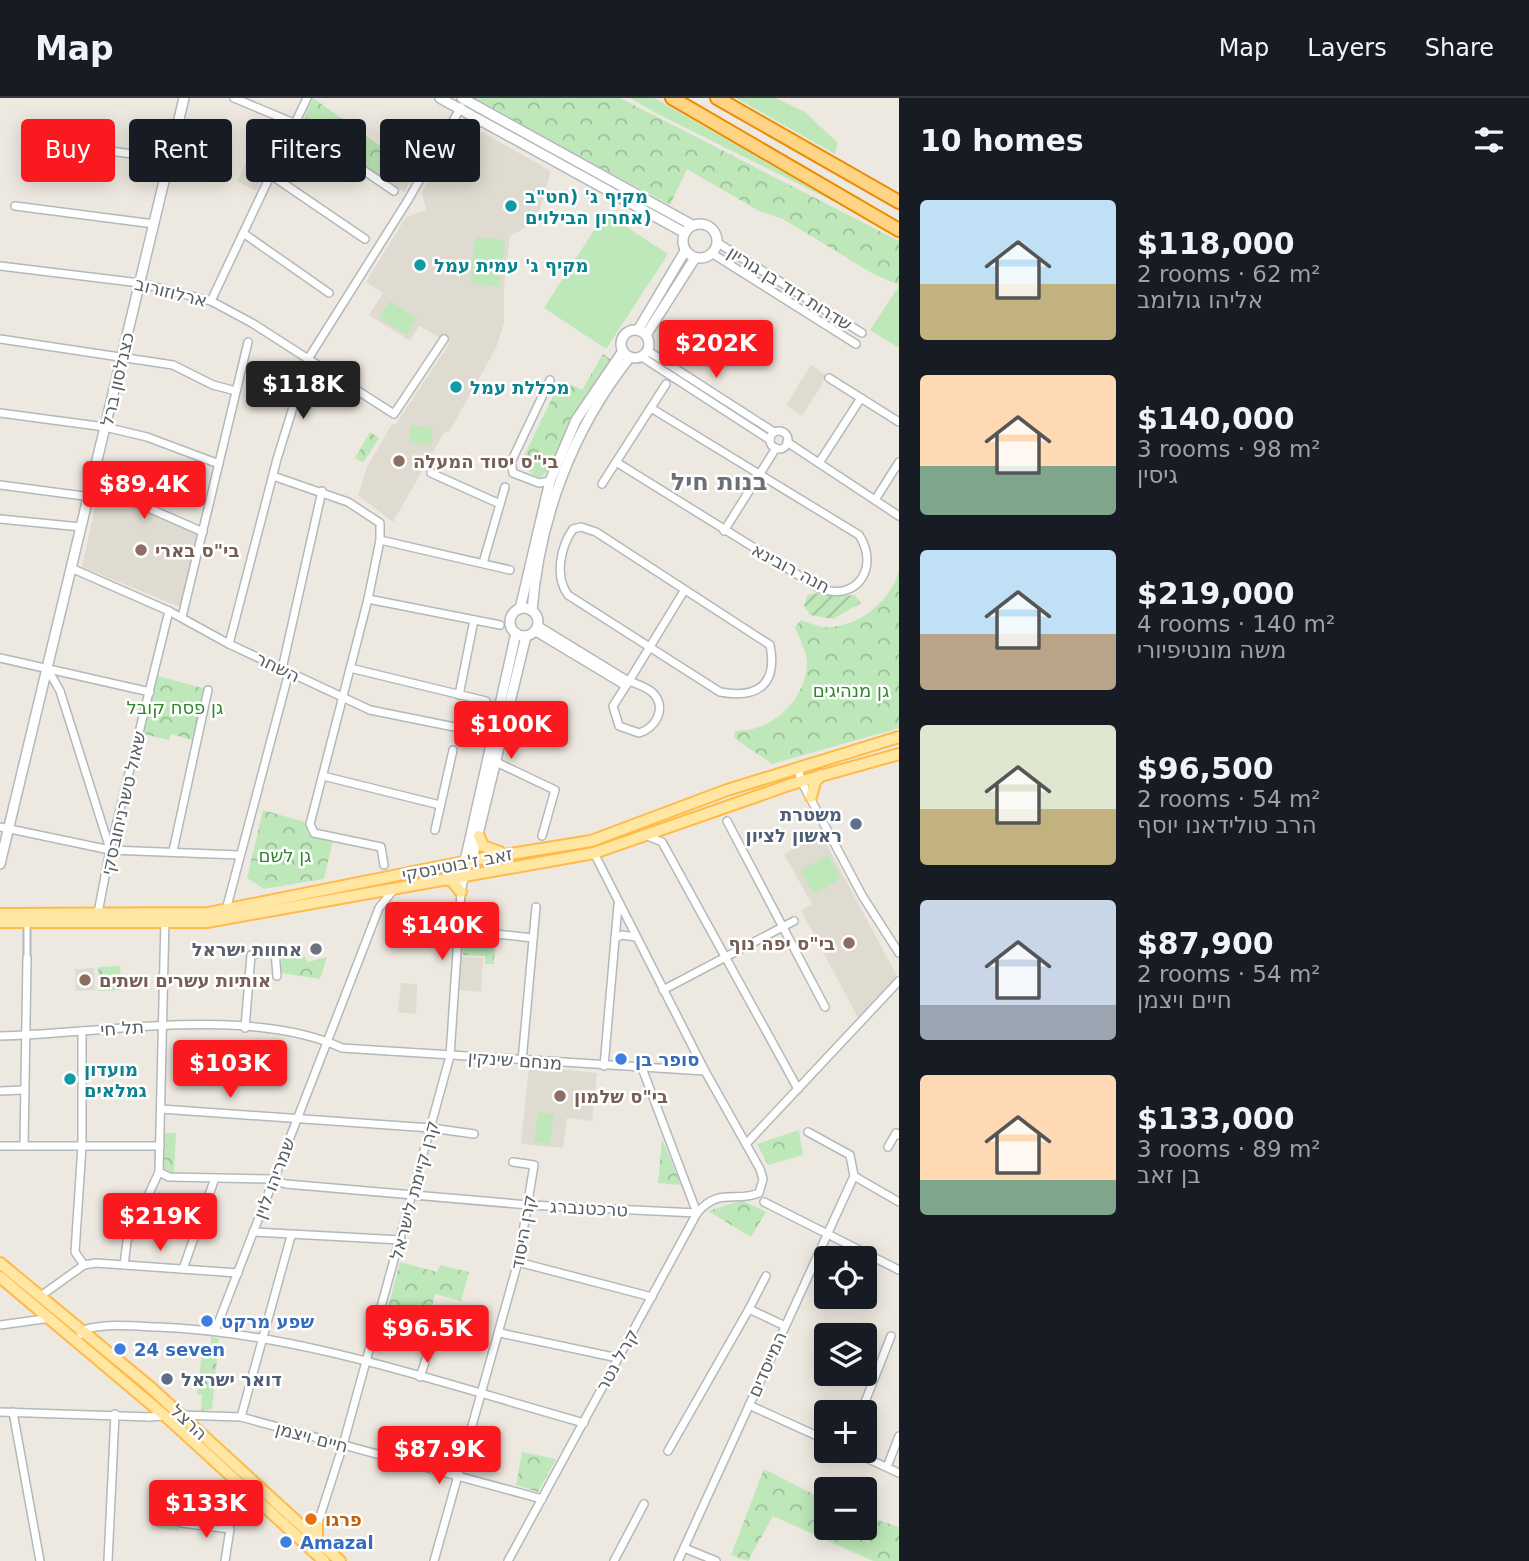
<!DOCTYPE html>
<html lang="en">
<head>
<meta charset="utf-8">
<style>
  :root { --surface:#171b24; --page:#242831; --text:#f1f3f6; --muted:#9ea1a6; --line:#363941; --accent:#fa191e }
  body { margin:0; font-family:"DejaVu Sans","Noto Sans Hebrew",sans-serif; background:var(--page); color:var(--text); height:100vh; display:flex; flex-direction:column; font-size:26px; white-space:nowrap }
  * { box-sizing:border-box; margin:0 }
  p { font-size:23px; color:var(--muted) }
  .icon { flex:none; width:38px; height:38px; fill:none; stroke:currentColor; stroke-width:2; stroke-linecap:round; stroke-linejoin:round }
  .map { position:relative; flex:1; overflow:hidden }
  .panel { display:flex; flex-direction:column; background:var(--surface); width:630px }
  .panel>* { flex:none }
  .top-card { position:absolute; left:21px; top:21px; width:665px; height:63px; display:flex; gap:14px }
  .buttons { position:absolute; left:814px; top:1148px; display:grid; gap:14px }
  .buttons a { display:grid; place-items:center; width:63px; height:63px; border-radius:7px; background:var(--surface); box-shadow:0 4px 18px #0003; font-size:35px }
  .price { position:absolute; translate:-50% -60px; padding:0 16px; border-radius:7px; background:var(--accent); color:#fff; font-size:23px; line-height:46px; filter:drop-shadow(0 2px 4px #0008) }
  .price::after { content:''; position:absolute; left:50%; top:42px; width:21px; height:16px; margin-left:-10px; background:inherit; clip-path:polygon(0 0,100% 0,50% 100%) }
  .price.active { background:#222; color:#fff }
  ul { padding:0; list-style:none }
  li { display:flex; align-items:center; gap:21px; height:175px; padding:0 21px }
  li span { display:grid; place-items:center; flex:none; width:196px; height:140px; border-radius:7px; color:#555 }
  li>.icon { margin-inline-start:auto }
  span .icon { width:84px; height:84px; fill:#fffc; stroke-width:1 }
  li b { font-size:30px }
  h2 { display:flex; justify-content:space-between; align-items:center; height:84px; padding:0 21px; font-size:30px }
  .pill { padding:0 24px; border-radius:7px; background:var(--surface); box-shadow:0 4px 18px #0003; font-size:24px; line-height:63px }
  .pill.active { background:var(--accent); color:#fff }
  header { display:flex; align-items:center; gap:42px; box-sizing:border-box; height:98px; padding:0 35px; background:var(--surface); border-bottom:2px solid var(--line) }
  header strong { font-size:33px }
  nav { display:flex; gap:38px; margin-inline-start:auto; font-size:24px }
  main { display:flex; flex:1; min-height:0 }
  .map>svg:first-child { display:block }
  .education { fill:#e0dbd0 }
  .grass { fill:#bee8b9 }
  .park { fill:url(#park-crowns) }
  .garden { fill:url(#garden-furrows) }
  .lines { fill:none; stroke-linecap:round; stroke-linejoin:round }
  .pedestrian-casing { stroke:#b3b8bc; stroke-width:9 }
  .minor-casing { stroke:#b3b8bc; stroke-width:10 }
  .tertiary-casing { stroke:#b3b8bc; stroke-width:12 }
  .primary-casing { stroke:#ffba47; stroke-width:14 }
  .motorway-casing { stroke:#ed8c00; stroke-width:16 }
  .pedestrian { stroke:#fff; stroke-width:5 }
  .minor { stroke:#fff; stroke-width:7 }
  .tertiary { stroke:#fff; stroke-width:9 }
  .primary { stroke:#ffe7a3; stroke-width:10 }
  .motorway { stroke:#ffd485; stroke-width:12 }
  .culture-dot { fill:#0f9aa8; stroke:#fff; stroke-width:2.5 }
  .education-dot { fill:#8d6e63; stroke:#fff; stroke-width:2.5 }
  .service-dot { fill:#5c6f8a; stroke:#fff; stroke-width:2.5 }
  .worship-dot { fill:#6b7280; stroke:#fff; stroke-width:2.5 }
  .shop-dot { fill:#3f7fe0; stroke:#fff; stroke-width:2.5 }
  .food-dot { fill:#e8710a; stroke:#fff; stroke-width:2.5 }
  .labels { text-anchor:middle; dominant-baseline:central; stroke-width:5; stroke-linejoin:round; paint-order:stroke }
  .culture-label { font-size:18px; font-weight:bold; fill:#0d838f; stroke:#fff; text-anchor:start }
  .street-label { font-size:18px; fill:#595e63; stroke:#fff }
  .education-label { font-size:18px; font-weight:bold; fill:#785e54; stroke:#fff; text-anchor:start }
  .park-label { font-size:18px; fill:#30872c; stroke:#fff }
  .service-label { font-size:18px; font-weight:bold; fill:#4e5e75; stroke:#fff; text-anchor:end }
  .worship-label { font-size:18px; font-weight:bold; fill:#5b616d; stroke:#fff; text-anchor:end }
  .shop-label { font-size:18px; font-weight:bold; fill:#366cbe; stroke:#fff; text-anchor:start }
  .food-label { font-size:18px; font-weight:bold; fill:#c56008; stroke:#fff; text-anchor:start }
  .district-label { font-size:24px; font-weight:bold; fill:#6a7075; stroke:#fff }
</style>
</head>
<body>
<header>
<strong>Map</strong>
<nav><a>Map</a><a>Layers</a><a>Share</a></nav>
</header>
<main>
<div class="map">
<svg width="899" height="1463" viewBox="0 0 899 1463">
  <defs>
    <pattern id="park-crowns" width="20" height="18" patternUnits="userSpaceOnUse" patternTransform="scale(1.75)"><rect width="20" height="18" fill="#bee8b9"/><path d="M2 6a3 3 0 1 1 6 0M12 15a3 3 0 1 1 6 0" fill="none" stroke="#9dbf9a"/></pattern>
    <pattern id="garden-furrows" width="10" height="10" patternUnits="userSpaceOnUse" patternTransform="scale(1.75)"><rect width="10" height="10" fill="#bee8b9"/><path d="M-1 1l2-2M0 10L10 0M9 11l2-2" fill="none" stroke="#9dbf9a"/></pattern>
  </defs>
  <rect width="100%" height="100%" fill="#eee9e0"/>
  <g class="education">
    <polygon points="482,34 551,73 536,124 510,138 504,190 504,225 496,250 449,334 445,333 393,424 358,397 367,369 392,326 396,326 450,245 419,228 410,243 369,217 383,195 366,184 406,119 426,112 422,94 457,38"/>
    <polygon points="398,60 417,72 404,94 385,82"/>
    <polygon points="247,63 268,69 256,93 237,83"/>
    <polygon points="811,267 827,278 802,318 786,307"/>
    <polygon points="96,405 135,409 200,436 180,509 82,469"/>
    <polygon points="821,736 897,878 858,920 801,812 812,806 784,756"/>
    <polygon points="461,859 483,860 481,894 459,892"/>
    <polygon points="94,870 95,892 76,893 75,871"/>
    <polygon points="401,885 417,886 416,916 398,914"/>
    <polygon points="529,968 597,975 592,1023 567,1020 563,1050 521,1046"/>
  </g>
  <g class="grass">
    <polygon points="630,0 654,0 845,109 654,14"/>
    <polygon points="736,0 776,0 805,14 838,45 835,56"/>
    <polygon points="605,115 668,156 606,251 544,210"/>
    <polygon points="475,139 505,142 499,189 470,185"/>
    <polygon points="899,188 899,250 870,232"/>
    <polygon points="390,203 417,220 407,237 379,220"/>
    <polygon points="411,327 433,330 431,347 409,344"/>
    <polygon points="828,757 841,781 814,796 800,773"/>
    <polygon points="538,1014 554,1016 550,1046 534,1044"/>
  </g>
  <g class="park">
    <polygon points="313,0 394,58 380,78 303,23"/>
    <polygon points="471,0 620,0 899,143 899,187 875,177 783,121 759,113 687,71 670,107"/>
    <polygon points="603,256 611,262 570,321 552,369 539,381 520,366 561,282 582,292"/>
    <polygon points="370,334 379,340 363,365 355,360"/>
    <path d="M899,472V630L772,666L734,640L735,633C772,634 806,602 807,565C807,554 799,540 795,529L801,522C810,525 820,530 829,529C860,528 892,502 899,472Z"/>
    <polygon points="158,578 206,591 192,642 171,636 169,642 143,636"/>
    <polygon points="263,712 305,724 308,736 333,743 324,781 264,791 247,780"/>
    <polygon points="464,839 495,841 494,866 485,866 485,858 463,857"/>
    <polygon points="300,852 308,864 327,859 320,881 281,875 282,854"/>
    <polygon points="120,868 121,892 99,893 98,869"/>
    <polygon points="799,1032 803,1057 768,1067 757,1046"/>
    <polygon points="165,1035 176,1035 174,1075 166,1073 164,1068"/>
    <polygon points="662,1041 681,1087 658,1085"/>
    <polygon points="742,1102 766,1114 751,1139 708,1113"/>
    <polygon points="400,1164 437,1174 440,1167 469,1174 461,1203 435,1196 427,1228 386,1217"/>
    <polygon points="211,1239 219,1241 212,1311 201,1313 202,1297 197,1296 203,1246 211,1246"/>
    <polygon points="522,1354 556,1361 538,1394 516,1387"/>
    <polygon points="764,1371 826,1403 826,1430 864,1430 865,1418 899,1429 899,1463 873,1463 773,1418 748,1463 731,1457"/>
    <polygon points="158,1416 181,1418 179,1433 157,1430"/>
  </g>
  <polygon class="garden" points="813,495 836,498 855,497 861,505 833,521 810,517 804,508 807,498"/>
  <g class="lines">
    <g class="pedestrian-casing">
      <polyline id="pedestrian" points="27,825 27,860"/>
    </g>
    <g class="minor-casing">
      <g id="minor">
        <polyline points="234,0 294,25 394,93"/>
        <polyline points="27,42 170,61"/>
        <polyline points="271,77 365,141"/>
        <polyline points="15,108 154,126"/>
        <polyline points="243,135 329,195"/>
        <polyline points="718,145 862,235"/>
        <polyline points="713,156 856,246"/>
        <polyline points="0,168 140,185 211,203 252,225 394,316 444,241"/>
        <polyline points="211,203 307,0"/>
        <polyline points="0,241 173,267 213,287 236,293"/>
        <polyline points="648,253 774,334"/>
        <polyline points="642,259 770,342"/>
        <polyline points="829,280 899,324"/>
        <polyline points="0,315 105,329 147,339 219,366"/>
        <circle cx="779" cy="342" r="9"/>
        <polyline points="787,344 899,418"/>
        <path d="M616,364L819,490C857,505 880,469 859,437L651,310"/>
        <polyline points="819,365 861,300"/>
        <polyline points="431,375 500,406"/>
        <polyline points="273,378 348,404 380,425 380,442 368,501 310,726 314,735 381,749 384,767"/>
        <polyline points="550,383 539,385 513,375 511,364 550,282"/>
        <polyline points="602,386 666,286"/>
        <polyline points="0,387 137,405 203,434"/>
        <polyline points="875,402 899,364"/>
        <polyline points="0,421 81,429"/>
        <path d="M581,429L596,434L770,547C778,587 757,601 720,594L568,497C554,478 561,448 573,431Z"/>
        <polyline points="724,433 776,350"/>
        <polyline points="380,442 510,472"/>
        <polyline points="483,465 505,389"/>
        <polyline points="71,470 169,513 229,546 370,612 494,637"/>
        <polyline points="368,501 500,527"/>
        <polyline points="182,519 248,244"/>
        <path d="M537,527L625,581C633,585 645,588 652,594C668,609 656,630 639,635L619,628L613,608L629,583L684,493"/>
        <polyline points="534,533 624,587"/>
        <polyline points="229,546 277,361 308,261 408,102 461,9"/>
        <polyline points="0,560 150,594"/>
        <polyline points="47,570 60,593 110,751"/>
        <polyline points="350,570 486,603"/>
        <polyline points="282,571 322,393"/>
        <polyline points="459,597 474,522"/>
        <polyline points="496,664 555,692 542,738"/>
        <polyline points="798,669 801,683 863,799 899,855"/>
        <polyline points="323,678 440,707"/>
        <polyline points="727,723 825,909"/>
        <polyline points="0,729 110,752 239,757"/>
        <polyline points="435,732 453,652"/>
        <polyline points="645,737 662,744 798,991"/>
        <polyline points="173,753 208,592"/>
        <polyline points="226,812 289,574"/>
        <polyline points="98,815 110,752 169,513"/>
        <polyline points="458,832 533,840"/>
        <polyline points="615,840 622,837 635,839"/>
        <polyline points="663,892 794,823"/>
        <polyline points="245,930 251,857 275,853 277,878"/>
        <polyline points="82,933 82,1048 75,1154 84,1167"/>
        <path d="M0,938C101,936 250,907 342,950L705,973"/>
        <polyline points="522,963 536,809"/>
        <polyline points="604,968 618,807"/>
        <polyline points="0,993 23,992"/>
        <polyline points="161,1011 431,1030 474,1036"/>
        <polyline points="746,1046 899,883"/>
        <polyline points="0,1048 160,1048"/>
        <polyline points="24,1048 27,860"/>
        <polyline points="888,1049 896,1035 899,1037"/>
        <polyline points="159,1074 169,1079 271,1081 286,1086 529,1107 697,1115 642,970"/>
        <polyline points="854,1078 899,1104"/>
        <polyline points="764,1104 899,1172"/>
        <polyline points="253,1134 401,1142"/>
        <polyline points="518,1164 652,1199"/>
        <polyline points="124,1167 127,1143 159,1074 165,820"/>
        <polyline points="183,1171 215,1080"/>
        <polyline points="42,1197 84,1167 96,1165 238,1175"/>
        <polyline points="749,1211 766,1178"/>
        <polyline points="0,1227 51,1220"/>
        <polyline points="215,1233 379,810 394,791"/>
        <polyline points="500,1235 618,1260"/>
        <path d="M81,1236L83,1232C107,1225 133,1228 157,1229C298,1234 448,1287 584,1325"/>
        <polyline points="420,1279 434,1237"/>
        <polyline points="749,1307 826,1342"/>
        <polyline points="0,1314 150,1319"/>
        <polyline points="13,1314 40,1463"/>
        <polyline points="861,1314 891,1238"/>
        <polyline points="180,1317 241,1319 542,1401"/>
        <polyline points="148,1319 164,1318"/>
        <polyline points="241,1319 291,1138"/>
        <polyline points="668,1353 749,1211 785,1228"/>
        <polyline points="851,1353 899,1375"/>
        <polyline points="887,1369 899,1338"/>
        <polyline points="181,1425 230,1431 225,1463"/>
        <polyline points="317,1428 343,1347 450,958 461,794 465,776"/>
        <polyline points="684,1450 716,1463"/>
        <polyline points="108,1463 115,1316"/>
        <polyline points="434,1463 518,1164 534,1067 513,1064"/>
        <path d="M508,1463L697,1115C719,1089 735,1105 759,1095L763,1081L760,1071L705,973L594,755"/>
        <polyline points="614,1463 644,1406"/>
        <polyline points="678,1463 854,1078 850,1057 808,1034"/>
      </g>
    </g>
    <g class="tertiary-casing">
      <g id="tertiary">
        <polyline points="440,0 685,135"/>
        <polyline points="462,0 692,127"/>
        <polyline points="447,35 481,23"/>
        <circle cx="700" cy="143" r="17"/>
        <circle cx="635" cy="246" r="14"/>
        <polyline points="638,232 685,153"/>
        <polyline points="646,237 695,160"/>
        <circle cx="524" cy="524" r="14"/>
        <polyline points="520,511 550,383 576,322 623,253"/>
        <path d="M532,513C539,421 572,332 630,259"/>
        <polyline points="471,765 526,538"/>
        <polyline points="0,766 184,0"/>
        <polyline points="465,776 465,763 516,535"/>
      </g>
    </g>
    <g class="primary-casing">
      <g id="primary">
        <polyline points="811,699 815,684 821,677"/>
        <polyline points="479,738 483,748 500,754"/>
        <polyline points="444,781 452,783 461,794"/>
        <polyline points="0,816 208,815 473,762 591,743 727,692 899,639"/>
        <polyline points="0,824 207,824 594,755 792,686 899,656"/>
        <polyline points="0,1165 149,1288 340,1463"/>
        <polyline points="0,1179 171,1323 324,1463"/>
        <polyline points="317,1443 317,1428"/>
      </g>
    </g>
    <g class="motorway-casing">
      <g id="motorway">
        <polyline points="672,0 899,132"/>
        <polyline points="717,0 899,104"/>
      </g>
    </g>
    <use href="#pedestrian" class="pedestrian"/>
    <use href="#minor" class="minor"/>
    <use href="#tertiary" class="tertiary"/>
    <use href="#primary" class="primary"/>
    <use href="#motorway" class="motorway"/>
  </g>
  <g class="culture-dot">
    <circle cx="511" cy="108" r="7"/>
    <circle cx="420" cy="167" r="7"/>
    <circle cx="456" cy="289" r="7"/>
    <circle cx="70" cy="981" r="7"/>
  </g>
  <g class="education-dot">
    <circle cx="399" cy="363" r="7"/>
    <circle cx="141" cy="452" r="7"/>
    <circle cx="849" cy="845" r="7"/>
    <circle cx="85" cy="882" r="7"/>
    <circle cx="560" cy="998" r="7"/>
  </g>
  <g class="service-dot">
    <circle cx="856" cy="726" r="7"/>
    <circle cx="167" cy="1281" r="7"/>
  </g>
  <circle class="worship-dot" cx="316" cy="851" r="7"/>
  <g class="shop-dot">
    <circle cx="621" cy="961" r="7"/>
    <circle cx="207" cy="1223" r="7"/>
    <circle cx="120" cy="1251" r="7"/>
    <circle cx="286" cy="1444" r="7"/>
  </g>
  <circle class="food-dot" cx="311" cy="1421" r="7"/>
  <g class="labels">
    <g class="culture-label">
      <text x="525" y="98">מקיף ג' (חט"ב<tspan x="525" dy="21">אחרון הבילוים)</tspan></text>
      <text x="434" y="167">מקיף ג' עמית עמל</text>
      <text x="470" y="289">מכללת עמל</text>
      <text x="84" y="971">מועדון<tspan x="84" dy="21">גמלאים</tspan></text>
    </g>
    <g class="street-label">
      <text transform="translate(790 190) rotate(32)">שדרות דוד בן גוריון</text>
      <text transform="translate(171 194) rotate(14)">ארלוזורוב</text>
      <text transform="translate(117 281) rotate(-77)">כצנלסון ברל</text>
      <text transform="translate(791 470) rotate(28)">חנה רובינא</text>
      <text transform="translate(278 569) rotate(26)">השחר</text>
      <text transform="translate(123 705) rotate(-77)">שאול טשרניחובסקי</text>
      <text transform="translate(457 766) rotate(-11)">זאב ז'בוטינסקי</text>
      <text transform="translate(122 930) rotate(-4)">תל חי</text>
      <text transform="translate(515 962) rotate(4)">מנחם שינקין</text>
      <text transform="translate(274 1080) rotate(-69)">שמריהו לוין</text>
      <text transform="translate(414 1092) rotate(-75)">קרן קיימת לישראל</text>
      <text transform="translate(589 1110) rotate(3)">טרכטנברג</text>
      <text transform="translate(523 1134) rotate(-80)">קרן היסוד</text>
      <text transform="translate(617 1262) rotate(-61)">קרל נטר</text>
      <text transform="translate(767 1266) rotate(-66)">המייסדים</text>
      <text transform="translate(189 1324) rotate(43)">הרצל</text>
      <text transform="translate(312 1339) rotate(15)">חיים ויצמן</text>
    </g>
    <g class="education-label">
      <text x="413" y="363">בי"ס יסוד המעלה</text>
      <text x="155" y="452">בי"ס בארי</text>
      <text x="835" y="845" text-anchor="end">בי"ס יפה נוף</text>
      <text x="99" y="882">אותיות עשרים ושתים</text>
      <text x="574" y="998">בי"ס שלמון</text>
    </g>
    <g class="park-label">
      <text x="851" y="592">גן מנהיגים</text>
      <text x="175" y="609">גן פסח קובל</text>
      <text x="285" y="757">גן לשם</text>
    </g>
    <g class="service-label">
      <text x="842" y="716">משטרת<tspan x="842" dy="21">ראשון לציון</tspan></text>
      <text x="181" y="1281" text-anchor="start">דואר ישראל</text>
    </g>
    <g class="worship-label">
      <text x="302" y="851">אחוות ישראל</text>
    </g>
    <g class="shop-label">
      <text x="635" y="961">סופר בן</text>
      <text x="221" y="1223">שפע מרקט</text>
      <text x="134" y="1251">24 seven</text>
      <text x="300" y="1444">Amazal</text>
    </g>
    <g class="food-label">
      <text x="325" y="1421">פרגו</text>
    </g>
    <g class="district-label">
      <text x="719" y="384">בנות חיל</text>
    </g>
  </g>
</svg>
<div class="buttons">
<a><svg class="icon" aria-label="locate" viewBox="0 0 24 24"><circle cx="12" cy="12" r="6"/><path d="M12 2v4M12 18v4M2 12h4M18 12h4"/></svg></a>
<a><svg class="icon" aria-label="layers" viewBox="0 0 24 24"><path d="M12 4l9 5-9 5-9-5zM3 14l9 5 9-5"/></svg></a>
<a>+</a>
<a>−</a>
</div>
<b class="price" style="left:716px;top:282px">$202K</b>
<b class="price active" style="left:303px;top:323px">$118K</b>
<b class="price" style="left:144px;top:423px">$89.4K</b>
<b class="price" style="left:511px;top:663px">$100K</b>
<b class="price" style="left:442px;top:864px">$140K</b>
<b class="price" style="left:230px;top:1002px">$103K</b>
<b class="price" style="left:160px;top:1155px">$219K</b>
<b class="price" style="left:427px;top:1267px">$96.5K</b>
<b class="price" style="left:439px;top:1388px">$87.9K</b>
<b class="price" style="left:206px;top:1442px">$133K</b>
<div class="top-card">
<a class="pill active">Buy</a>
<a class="pill">Rent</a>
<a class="pill">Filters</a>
<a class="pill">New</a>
</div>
</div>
<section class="panel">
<h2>10 homes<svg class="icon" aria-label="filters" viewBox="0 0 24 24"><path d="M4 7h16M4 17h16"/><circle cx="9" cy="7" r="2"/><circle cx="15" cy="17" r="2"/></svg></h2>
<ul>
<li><span style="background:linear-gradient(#bfe0f5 60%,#c2b280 0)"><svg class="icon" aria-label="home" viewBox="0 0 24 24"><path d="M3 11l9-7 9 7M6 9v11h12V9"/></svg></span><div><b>$118,000</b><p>2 rooms · 62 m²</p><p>אליהו גולומב</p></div></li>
<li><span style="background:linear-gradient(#ffd9b3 65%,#7fa58c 0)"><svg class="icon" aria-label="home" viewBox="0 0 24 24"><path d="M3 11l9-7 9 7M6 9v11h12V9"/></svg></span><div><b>$140,000</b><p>3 rooms · 98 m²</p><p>גיסין</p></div></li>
<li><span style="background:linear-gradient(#bfe0f5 60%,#b9a48a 0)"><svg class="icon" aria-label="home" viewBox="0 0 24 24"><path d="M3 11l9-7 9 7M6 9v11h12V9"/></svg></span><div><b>$219,000</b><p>4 rooms · 140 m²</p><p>משה מונטיפיורי</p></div></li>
<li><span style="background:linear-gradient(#dfe7d0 60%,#c2b280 0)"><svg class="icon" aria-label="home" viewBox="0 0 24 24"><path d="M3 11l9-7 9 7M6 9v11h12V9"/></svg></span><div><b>$96,500</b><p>2 rooms · 54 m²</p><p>הרב טולידאנו יוסף</p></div></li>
<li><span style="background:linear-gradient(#c9d6e8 75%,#9aa5b1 0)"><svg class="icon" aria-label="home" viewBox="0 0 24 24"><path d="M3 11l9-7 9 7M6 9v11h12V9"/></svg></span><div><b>$87,900</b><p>2 rooms · 54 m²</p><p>חיים ויצמן</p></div></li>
<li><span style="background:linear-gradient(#ffd9b3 75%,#7fa58c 0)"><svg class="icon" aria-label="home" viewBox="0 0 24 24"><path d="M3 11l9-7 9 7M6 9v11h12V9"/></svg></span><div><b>$133,000</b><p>3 rooms · 89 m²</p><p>בן זאב</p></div></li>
</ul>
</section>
</main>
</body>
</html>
